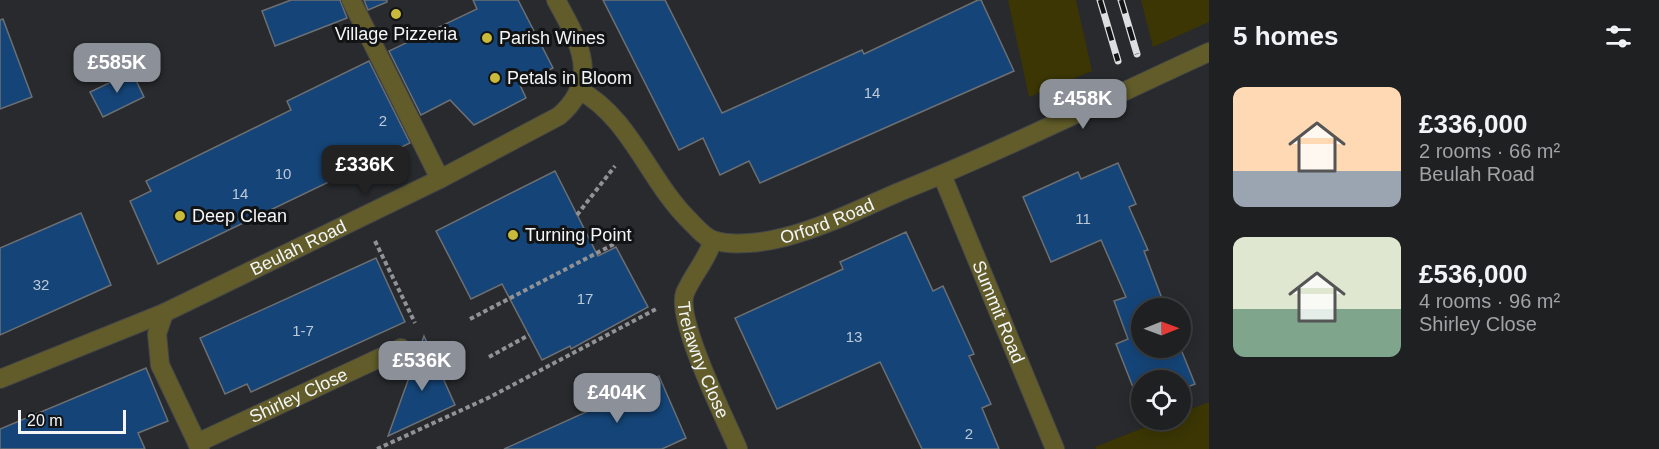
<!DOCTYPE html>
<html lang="en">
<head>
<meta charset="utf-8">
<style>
  :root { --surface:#1e2022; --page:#2b2d2f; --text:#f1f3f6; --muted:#a1a3a5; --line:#3c3e40; --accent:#8c9099 }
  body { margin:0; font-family:Arial,sans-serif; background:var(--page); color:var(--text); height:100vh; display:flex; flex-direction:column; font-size:22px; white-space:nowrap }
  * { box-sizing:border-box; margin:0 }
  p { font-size:20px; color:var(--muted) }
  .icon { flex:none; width:33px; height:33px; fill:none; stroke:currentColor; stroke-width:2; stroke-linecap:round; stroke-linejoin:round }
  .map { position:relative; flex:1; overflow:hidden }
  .details { display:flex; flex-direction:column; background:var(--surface); width:450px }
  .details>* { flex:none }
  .needle { width:39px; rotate:89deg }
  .buttons { position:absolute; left:1131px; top:298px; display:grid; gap:12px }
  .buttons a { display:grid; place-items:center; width:60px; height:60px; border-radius:50%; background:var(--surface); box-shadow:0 3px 15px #0003,0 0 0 2px var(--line); font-size:30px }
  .scale { position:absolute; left:18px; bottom:15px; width:108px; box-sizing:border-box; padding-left:6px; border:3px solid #f3f5f7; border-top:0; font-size:16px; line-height:21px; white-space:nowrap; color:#f3f5f7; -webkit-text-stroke:4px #121314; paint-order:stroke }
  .price { position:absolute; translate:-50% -51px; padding:0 14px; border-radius:12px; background:var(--accent); color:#fff; font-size:20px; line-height:39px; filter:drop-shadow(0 2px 3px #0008) }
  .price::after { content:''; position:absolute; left:50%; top:36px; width:18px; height:14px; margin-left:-9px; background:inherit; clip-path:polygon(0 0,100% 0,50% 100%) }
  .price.on { background:#222; color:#fff }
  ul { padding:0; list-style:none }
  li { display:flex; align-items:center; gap:18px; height:150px; padding:0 24px }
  li span { display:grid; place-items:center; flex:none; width:168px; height:120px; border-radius:12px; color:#555 }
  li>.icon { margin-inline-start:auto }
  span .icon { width:72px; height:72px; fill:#fffc; stroke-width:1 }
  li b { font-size:26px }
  h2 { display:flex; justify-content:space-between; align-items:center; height:72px; padding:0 24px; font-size:26px }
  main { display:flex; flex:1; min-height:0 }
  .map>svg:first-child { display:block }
  .green { fill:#3b3604 }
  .building { fill:#154578; stroke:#6d6f72; stroke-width:1.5 }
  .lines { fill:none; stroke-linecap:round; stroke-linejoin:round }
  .service-casing { stroke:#444649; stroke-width:20 }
  .minor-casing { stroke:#444649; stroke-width:20 }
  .path { stroke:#909295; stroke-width:4; stroke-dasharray:4.5 3; stroke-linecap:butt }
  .service { stroke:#615c29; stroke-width:18 }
  .minor { stroke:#615c29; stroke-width:18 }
  .rail-casing { stroke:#dcdee0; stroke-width:7 }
  .rail { stroke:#121314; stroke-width:4.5; stroke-dasharray:14; stroke-linecap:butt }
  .poi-dot { fill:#c8bb3b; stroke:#121314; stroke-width:2 }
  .labels { text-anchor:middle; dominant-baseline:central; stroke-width:6; stroke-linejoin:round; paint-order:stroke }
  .number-label { font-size:15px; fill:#bcc9d7 }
  .poi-label { font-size:18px; fill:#f3f5f7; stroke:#121314; text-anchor:start }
  .street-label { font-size:18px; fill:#f3f5f7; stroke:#121314 }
</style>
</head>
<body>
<main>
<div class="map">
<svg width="1209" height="449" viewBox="0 0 1209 449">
  <rect width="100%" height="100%" fill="#282a2d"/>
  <g class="green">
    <polygon points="1008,0 1076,0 1092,71 1029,97"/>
    <polygon points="1141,0 1209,0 1209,22 1153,47"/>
    <polygon points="1209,402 1209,449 1096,449 1095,447 1163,420 1180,420 1181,413"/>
  </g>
  <g class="building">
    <polygon points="291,0 340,0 347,18 275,46 262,11"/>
    <polygon points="364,0 387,0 387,2 368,10"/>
    <polygon points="473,0 518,0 553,68 520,85 526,98 474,125 450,100 421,115 389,51 477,9"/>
    <polygon points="603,0 665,0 722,113 862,50 864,54 978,0 981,0 1014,71 760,183 749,161 720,175 703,138 679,150"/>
    <polygon points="3,19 32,97 0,109 0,20"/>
    <polygon points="369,61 410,143 158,264 130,201 151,191 146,181 291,110 287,101"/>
    <polygon points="132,72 144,97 103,117 90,92"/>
    <polygon points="1118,163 1136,204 1129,207 1148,250 1144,251 1166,309 1142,309 1142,348 1180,347 1195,384 1180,390 1180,381 1142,381 1140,405 1116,344 1128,339 1114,301 1126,297 1101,240 1051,262 1023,197 1078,172 1081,179"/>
    <polygon points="555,171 598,256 616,247 648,307 571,349 570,346 542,360 502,284 471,299 436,231"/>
    <polygon points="81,213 111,285 0,335 0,248"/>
    <polygon points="906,232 933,291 943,286 974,354 969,356 991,404 982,408 999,449 922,449 880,362 777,409 735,318 843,269 840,262"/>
    <polygon points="376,258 405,322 251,392 247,384 225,394 200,338"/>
    <polygon points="424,336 455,405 388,436"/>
    <polygon points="146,368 168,421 138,433 145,449 0,449 0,429"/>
    <polygon points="659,376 686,438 662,449 504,449 635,390 633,387"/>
  </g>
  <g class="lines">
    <g class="service-casing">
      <polyline id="service" points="351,0 440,179"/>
    </g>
    <g class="minor-casing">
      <g id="minor">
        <path id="s1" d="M579,90C630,117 649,181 689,220C696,227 704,237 713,240C733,247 766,242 785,237C824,227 862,208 899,192C1004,150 1106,99 1209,52"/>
        <path id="s2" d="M942,175L1055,449"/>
        <path id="s3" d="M713,240C707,260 693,274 685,293C675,319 726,420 738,449"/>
        <polyline points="164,313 157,334 160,365 200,449"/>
        <path id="s4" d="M0,379L164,313L440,179L559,116C602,79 578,40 556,0"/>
        <path id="s5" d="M197,443L401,348"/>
      </g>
    </g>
    <g class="path">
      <polyline points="577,215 615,166"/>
      <polyline points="375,241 415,323"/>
      <polyline points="470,319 616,243"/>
      <polyline points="489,357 529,335"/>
      <polyline points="377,449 490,397 658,308"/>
    </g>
    <use href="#service" class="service"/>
    <use href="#minor" class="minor"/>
    <g class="rail-casing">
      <g id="rail">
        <polyline points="1100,0 1118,61"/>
        <polyline points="1121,0 1137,54"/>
      </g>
    </g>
    <use href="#rail" class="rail"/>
  </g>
  <g class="poi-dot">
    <circle cx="396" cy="14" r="6"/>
    <circle cx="487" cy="38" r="6"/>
    <circle cx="495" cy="78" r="6"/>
    <circle cx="180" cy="216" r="6"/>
    <circle cx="513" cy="235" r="6"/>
  </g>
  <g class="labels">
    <g class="number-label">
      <text x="872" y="92">14</text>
      <text x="383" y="120">2</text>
      <text x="283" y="173">10</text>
      <text x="240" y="193">14</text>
      <text x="1083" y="218">11</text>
      <text x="41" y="284">32</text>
      <text x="585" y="298">17</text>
      <text x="303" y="330">1-7</text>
      <text x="854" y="336">13</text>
      <text x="969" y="433">2</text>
    </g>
    <g class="poi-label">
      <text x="396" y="34" text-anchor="middle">Village Pizzeria</text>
      <text x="499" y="38">Parish Wines</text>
      <text x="507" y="78">Petals in Bloom</text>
      <text x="192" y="216">Deep Clean</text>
      <text x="525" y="235">Turning Point</text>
    </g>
    <g class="street-label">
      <text stroke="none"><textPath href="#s1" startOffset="321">Orford Road</textPath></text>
      <text stroke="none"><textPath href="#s4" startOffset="326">Beulah Road</textPath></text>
      <text stroke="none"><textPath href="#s2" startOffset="148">Summit Road</textPath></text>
      <text stroke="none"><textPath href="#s3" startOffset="130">Trelawny Close</textPath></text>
      <text stroke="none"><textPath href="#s5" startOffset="112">Shirley Close</textPath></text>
    </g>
  </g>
</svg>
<div class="buttons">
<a><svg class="needle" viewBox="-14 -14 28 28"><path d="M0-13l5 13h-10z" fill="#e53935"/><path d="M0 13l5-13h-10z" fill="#a1a3a5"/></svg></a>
<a><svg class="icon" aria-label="locate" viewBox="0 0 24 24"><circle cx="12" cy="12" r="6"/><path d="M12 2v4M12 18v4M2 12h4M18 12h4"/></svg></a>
</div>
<div class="scale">20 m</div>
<b class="price" style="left:117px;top:94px">£585K</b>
<b class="price" style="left:1083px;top:130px">£458K</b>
<b class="price on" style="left:365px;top:196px">£336K</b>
<b class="price" style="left:422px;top:392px">£536K</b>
<b class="price" style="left:617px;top:424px">£404K</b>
</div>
<section class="details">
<h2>5 homes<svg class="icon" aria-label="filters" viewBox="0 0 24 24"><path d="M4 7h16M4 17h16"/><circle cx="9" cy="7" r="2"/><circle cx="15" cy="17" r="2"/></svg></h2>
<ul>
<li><span style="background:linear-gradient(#ffd9b3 70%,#9aa5b1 0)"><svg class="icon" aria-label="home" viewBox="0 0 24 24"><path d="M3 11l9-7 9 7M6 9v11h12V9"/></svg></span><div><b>£336,000</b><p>2 rooms · 66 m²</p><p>Beulah Road</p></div></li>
<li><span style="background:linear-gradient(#dfe7d0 60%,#7fa58c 0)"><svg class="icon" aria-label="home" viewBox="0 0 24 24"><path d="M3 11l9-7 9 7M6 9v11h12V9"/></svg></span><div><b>£536,000</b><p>4 rooms · 96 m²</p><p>Shirley Close</p></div></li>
</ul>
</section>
</main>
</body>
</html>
